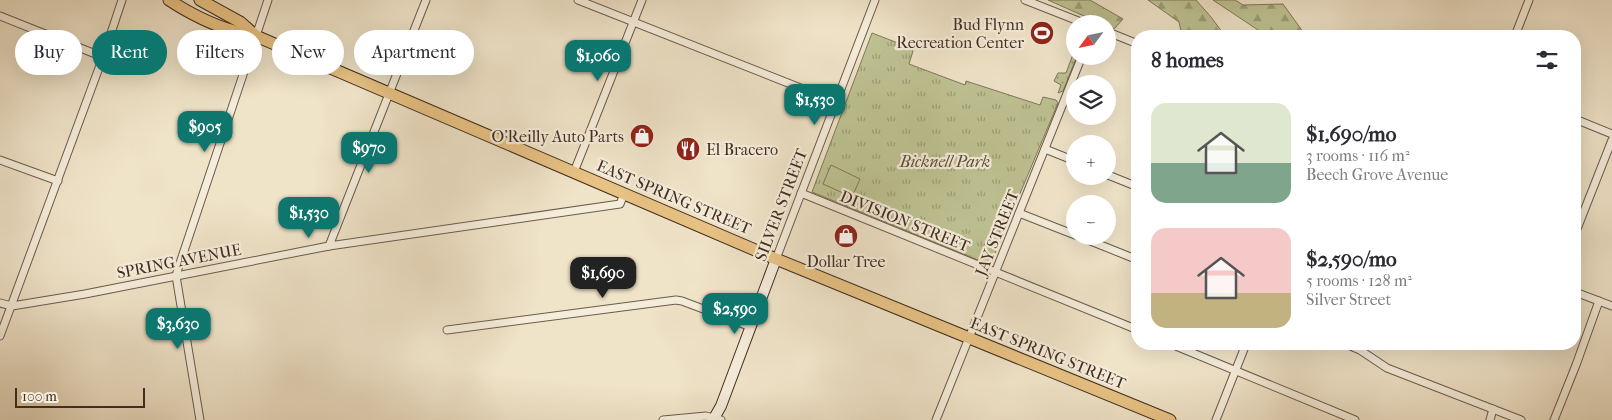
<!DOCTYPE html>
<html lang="en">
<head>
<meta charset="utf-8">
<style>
  :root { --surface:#fff; --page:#f2f2f3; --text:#2b2b33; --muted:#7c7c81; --accent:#0f766e }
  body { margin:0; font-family:"IM FELL French Canon",serif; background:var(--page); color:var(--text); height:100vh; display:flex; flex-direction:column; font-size:19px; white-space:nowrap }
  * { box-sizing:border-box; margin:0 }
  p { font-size:16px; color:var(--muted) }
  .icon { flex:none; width:28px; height:28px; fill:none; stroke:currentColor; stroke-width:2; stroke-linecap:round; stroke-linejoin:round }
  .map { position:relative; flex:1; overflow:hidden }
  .details { position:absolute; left:1131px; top:30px; width:450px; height:320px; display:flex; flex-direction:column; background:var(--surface); border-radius:20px; box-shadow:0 5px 20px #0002 }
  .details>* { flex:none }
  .guide { position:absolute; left:15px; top:30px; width:475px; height:45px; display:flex; gap:10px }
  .needle { width:32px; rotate:237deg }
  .fabs { position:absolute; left:1066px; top:15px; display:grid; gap:10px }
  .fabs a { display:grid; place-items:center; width:50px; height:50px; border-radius:50%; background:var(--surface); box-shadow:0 5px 20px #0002; font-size:25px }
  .scale { position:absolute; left:15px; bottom:12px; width:130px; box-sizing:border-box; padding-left:5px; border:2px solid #412e21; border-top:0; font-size:14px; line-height:18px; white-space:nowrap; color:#412e21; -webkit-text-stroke:4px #f5eddb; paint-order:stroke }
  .price { position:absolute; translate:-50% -42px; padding:0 11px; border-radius:10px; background:var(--accent); color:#fff; font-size:16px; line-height:32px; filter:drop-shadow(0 1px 2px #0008) }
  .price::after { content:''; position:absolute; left:50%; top:30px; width:15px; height:11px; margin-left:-8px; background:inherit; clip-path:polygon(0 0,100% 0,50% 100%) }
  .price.active { background:#222; color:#fff }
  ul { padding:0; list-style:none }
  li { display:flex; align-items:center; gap:15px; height:125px; padding:0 20px }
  li span { display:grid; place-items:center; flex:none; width:140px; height:100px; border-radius:15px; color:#555 }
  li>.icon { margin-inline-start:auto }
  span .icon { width:60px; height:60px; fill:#fffc; stroke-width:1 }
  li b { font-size:21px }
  h2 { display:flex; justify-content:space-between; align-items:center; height:60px; padding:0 20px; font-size:21px }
  .pill { padding:0 18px; border-radius:22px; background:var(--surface); box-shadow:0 5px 20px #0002; font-size:18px; line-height:45px }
  .pill.active { background:var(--accent); color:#fff }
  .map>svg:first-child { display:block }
  .grass { fill:url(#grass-dots); stroke:#80785a }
  .forest { fill:url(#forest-firs); stroke:#80785a }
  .park { fill:url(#park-tufts); stroke:#80785a }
  .pitch { fill:#bec293; stroke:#80785a }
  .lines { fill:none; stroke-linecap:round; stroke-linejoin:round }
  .minor-casing { stroke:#6c5b4b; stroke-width:9 }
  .secondary-casing { stroke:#412e21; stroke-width:12 }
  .primary-casing { stroke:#412e21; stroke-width:13 }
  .minor { stroke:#f5eddb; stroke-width:7 }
  .secondary { stroke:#f5eddb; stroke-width:10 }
  .primary { stroke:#e8c284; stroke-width:11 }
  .labels { text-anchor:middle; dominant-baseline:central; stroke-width:4.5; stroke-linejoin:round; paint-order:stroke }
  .poi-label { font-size:16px; fill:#412e21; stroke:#f5eddb; text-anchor:end }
  .park-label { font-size:16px; font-style:italic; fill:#5a4c38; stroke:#f5eddb }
  .street-label { font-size:16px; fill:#412e21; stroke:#f5eddb }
</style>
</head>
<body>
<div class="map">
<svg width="1612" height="420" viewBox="0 0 1612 420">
  <defs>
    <pattern id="grass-dots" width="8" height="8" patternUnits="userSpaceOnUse" patternTransform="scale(1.25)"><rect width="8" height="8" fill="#bec293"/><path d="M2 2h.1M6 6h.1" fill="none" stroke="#9c9e78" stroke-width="1.8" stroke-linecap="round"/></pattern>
    <pattern id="forest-firs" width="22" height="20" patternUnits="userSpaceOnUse" patternTransform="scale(1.25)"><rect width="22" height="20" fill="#bec293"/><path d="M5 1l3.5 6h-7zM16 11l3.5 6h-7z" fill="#9c9e78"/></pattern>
    <pattern id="park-tufts" width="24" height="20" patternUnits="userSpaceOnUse" patternTransform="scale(1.25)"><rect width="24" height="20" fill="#bec293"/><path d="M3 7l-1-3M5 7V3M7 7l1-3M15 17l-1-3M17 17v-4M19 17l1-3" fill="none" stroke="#9c9e78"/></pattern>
  </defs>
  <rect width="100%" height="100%" fill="#efe3c8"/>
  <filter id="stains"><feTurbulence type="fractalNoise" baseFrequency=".004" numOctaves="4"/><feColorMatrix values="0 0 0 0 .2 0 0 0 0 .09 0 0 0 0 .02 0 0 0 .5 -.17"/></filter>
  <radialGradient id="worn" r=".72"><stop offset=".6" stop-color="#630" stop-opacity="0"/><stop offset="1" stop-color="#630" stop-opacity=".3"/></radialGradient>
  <polygon class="grass" points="1075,49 1075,56 1077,56 1063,91 1058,93 1061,85 1054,81 1058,73 1066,73"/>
  <g class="forest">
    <polygon points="1048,0 1090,0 1123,19 1114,29 1108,26 1108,24 1102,24"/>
    <polygon points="1148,0 1196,0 1211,17 1225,36 1182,36 1179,22"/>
    <polygon points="1213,0 1235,0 1243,5 1283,4 1306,36 1267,36"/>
  </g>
  <polygon class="park" points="872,33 911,48 913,51 909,64 965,85 966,81 1040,105 1043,97 1056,100 1058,103 990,265 812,192"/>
  <polygon class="pitch" points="831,165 860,179 852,197 823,184"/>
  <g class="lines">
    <g class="minor-casing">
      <g id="minor">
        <polyline points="578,0 836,102"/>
        <polyline points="1025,0 1086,24"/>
        <polyline points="0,16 103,57"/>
        <polyline points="1108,32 1138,44"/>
        <polyline points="1515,36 1529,0"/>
        <polyline points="1575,119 1612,134"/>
        <polyline points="1045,149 1075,161"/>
        <polyline points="0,160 58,181"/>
        <polyline points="574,172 642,0"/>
        <polyline points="1108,175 1138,187"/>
        <polyline points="801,193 1138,330"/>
        <polyline points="1019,213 1075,235"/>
        <polyline points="1575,234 1612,140"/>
        <polyline points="1078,236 1138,260"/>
        <polyline points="329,246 426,0"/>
        <polyline points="776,259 875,0"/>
        <polyline points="1575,292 1612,306"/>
        <polyline points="0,303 12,306 85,294 329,246 620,204 624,194"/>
        <polyline points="447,330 676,300 682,301 751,327"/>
        <polyline points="0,336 103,57 122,0"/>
        <polyline points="1171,344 1355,420"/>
        <polyline points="1346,344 1360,350 1387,368 1521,420"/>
        <polyline points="200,420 176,276 178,269 268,0"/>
        <polyline points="663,420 706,416 721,420"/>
        <polyline points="936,420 1082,56"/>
        <polyline points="1216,420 1246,344"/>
        <polyline points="1490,420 1493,409"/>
        <polyline points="1554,420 1576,365 1599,301"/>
      </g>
    </g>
    <g class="secondary-casing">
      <polyline id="secondary" points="713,420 721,406 776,259"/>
    </g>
    <g class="primary-casing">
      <g id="primary">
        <path d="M169,0C195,17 224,31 256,36L776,259L1170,420"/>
        <polyline points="200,0 240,22 256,36"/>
      </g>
    </g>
    <use href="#minor" class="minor"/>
    <use href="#secondary" class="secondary"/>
    <use href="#primary" class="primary"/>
  </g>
  <defs>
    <g id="stadium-disc" transform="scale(1.25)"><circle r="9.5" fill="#8f2418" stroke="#f5eddb"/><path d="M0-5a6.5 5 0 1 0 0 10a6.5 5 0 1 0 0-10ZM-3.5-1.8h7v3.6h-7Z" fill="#fff"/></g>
    <g id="shop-disc" transform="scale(1.25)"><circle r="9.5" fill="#8f2418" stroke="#f5eddb"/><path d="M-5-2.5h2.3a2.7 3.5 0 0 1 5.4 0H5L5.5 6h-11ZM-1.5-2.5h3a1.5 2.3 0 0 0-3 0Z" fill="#fff"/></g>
    <g id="restaurant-disc" transform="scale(1.25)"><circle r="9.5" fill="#8f2418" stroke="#f5eddb"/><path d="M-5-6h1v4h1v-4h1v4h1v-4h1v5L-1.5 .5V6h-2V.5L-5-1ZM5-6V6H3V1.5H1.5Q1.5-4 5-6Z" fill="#fff"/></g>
  </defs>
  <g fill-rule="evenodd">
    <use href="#stadium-disc" x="1042" y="33"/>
    <use href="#shop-disc" x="642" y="136"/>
    <use href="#restaurant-disc" x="688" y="149"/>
    <use href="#shop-disc" x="846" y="236"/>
  </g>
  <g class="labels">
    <g class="poi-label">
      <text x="1024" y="24">Bud Flynn<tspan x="1024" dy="18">Recreation Center</tspan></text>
      <text x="624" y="136">O'Reilly Auto Parts</text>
      <text x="706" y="149" text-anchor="start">El Bracero</text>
      <text x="846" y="261" text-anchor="middle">Dollar Tree</text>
    </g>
    <g class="park-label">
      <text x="945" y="161">Bicknell Park</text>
    </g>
    <g class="street-label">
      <text transform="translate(674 197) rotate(23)">EAST SPRING STREET</text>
      <text transform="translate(781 205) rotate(-69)">SILVER STREET</text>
      <text transform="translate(905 221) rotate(22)">DIVISION STREET</text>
      <text transform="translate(997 233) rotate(-68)">JAY STREET</text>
      <text transform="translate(179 261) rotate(-11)">SPRING AVENUE</text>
      <text transform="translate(1048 353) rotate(22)">EAST SPRING STREET</text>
    </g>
  </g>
  <rect width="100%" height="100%" filter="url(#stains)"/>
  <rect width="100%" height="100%" fill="url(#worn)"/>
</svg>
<div class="fabs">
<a><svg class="needle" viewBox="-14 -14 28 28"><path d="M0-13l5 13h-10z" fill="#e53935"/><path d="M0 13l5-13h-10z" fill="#7c7c81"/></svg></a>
<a><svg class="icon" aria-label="layers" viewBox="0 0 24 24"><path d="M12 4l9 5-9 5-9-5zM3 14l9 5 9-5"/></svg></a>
<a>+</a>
<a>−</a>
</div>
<div class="scale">100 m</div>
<b class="price" style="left:598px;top:82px">$1,060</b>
<b class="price" style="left:815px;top:126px">$1,530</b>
<b class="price" style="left:205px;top:153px">$905</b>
<b class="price" style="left:369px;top:174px">$970</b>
<b class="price" style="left:309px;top:239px">$1,530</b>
<b class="price active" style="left:603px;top:299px">$1,690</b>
<b class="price" style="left:735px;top:335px">$2,590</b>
<b class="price" style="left:178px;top:350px">$3,630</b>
<div class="guide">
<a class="pill">Buy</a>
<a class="pill active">Rent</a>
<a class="pill">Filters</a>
<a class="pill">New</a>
<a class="pill">Apartment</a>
</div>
<section class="details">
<h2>8 homes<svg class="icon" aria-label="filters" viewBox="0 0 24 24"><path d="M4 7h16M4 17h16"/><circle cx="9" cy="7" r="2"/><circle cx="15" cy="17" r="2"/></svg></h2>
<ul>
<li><span style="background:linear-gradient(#dfe7d0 60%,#7fa58c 0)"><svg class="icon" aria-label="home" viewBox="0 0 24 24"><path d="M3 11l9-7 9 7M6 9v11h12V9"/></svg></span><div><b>$1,690/mo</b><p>3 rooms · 116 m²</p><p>Beech Grove Avenue</p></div></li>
<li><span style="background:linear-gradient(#f6c9c9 65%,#c2b280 0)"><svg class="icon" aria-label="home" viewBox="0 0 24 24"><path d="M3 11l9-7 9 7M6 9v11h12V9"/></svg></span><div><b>$2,590/mo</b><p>5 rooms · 128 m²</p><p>Silver Street</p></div></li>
</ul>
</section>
</div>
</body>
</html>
